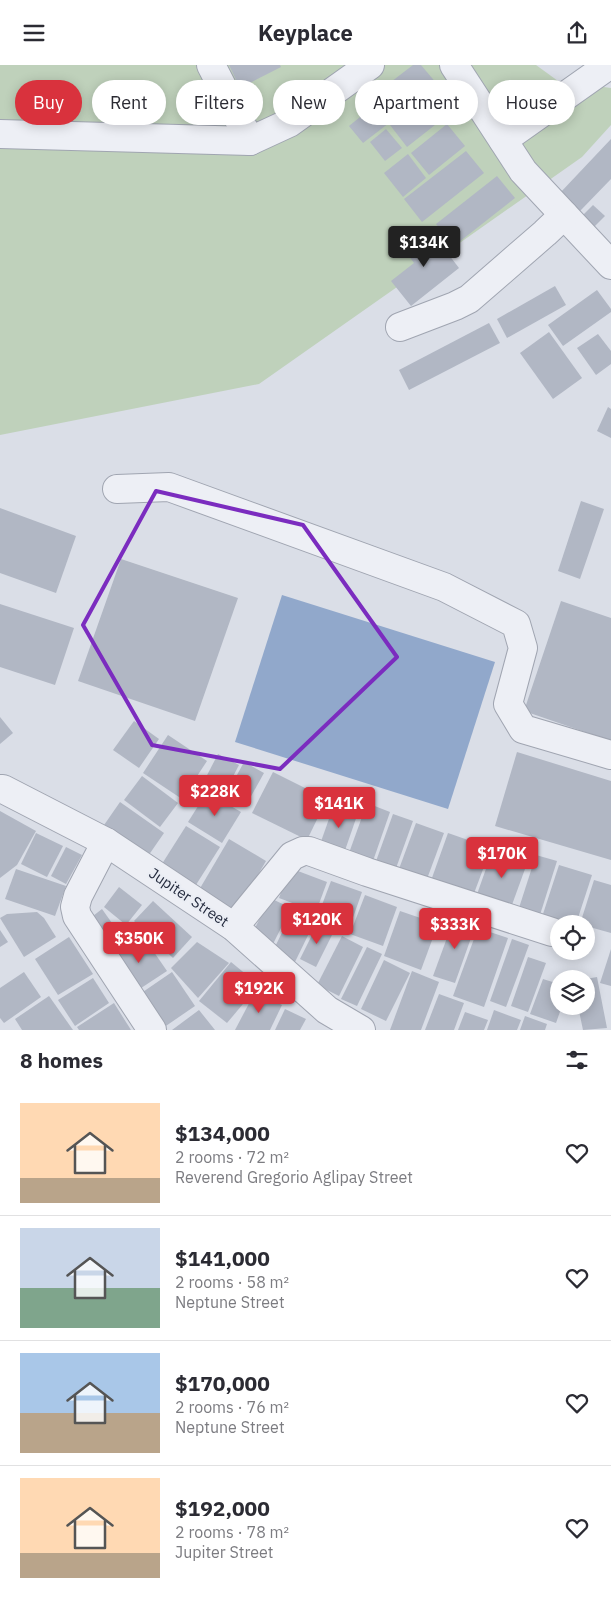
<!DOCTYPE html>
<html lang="en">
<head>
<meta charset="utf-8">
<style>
  :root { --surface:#fff; --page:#f7f7f7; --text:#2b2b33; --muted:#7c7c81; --line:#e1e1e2; --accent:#d9323d }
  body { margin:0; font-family:"IBM Plex Sans",sans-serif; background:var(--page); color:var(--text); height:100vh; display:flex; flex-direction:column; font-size:19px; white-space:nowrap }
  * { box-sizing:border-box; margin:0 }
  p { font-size:16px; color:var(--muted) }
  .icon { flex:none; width:28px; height:28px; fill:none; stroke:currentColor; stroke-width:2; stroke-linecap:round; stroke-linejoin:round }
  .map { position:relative; height:965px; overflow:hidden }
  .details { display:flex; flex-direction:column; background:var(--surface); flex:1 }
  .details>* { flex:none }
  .guide { position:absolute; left:15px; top:15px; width:581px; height:45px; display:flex; gap:10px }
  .controls { position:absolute; left:550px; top:850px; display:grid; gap:10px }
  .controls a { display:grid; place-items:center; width:45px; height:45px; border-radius:50%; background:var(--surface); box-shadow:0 2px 12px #0003; font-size:25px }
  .price { position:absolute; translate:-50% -42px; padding:0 11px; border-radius:5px; background:var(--accent); color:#fff; font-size:16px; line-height:32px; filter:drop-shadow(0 1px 2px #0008) }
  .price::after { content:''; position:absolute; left:50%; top:30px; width:15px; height:11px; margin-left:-8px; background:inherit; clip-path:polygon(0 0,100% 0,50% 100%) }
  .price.selected { background:#222; color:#fff }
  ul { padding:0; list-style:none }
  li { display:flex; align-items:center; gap:15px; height:125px; padding:0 20px }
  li+li { border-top:1px solid var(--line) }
  li span { display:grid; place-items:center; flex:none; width:140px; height:100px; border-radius:0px; color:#555 }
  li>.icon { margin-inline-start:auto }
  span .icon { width:60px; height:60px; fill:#fffc; stroke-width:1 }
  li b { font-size:21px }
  h2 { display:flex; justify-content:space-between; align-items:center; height:60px; padding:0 20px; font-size:21px }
  .chip { padding:0 18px; border-radius:22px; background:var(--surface); box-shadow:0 2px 12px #0003; font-size:18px; line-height:45px }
  .chip.selected { background:var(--accent); color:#fff }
  header { display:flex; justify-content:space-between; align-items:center; height:65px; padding:0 20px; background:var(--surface); font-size:22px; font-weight:700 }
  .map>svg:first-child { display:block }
  .green { fill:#bfd1bb }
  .water { fill:#91a8cb }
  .building { fill:#b1b7c4 }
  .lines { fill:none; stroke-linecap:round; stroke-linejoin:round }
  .minor-casing { stroke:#a0a5b1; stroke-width:30 }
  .minor { stroke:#edeff5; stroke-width:28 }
  .marked { fill:none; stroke:#7b2cbf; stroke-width:4; stroke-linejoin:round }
  .labels { text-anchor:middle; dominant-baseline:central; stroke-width:4; stroke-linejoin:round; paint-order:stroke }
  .street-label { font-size:15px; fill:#242b3e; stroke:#eaedf4 }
</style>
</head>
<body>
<header><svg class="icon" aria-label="menu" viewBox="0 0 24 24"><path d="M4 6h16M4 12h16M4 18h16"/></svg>Keyplace<svg class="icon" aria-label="share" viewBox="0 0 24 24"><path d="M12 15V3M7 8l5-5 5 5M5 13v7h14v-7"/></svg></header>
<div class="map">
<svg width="611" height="965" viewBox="0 0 611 965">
  <rect width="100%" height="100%" fill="#dadee7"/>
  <polygon class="green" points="0,0 536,0 558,16 611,23 611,60 582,92 259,319 0,370"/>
  <polygon class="water" points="282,530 495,597 448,744 235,677"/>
  <g class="building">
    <polygon points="229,0 280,0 281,2 240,23"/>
    <polygon points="413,0 421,0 437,19 393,54 374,30"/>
    <polygon points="437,24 454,45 407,82 390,60"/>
    <polygon points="375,40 389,58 363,78 349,61"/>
    <polygon points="447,59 465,81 429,110 411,88"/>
    <polygon points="386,64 402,83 385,96 370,77"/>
    <polygon points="611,74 611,114 580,146 560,128"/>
    <polygon points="466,86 484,108 422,157 404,134"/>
    <polygon points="408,89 426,113 403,132 384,108"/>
    <polygon points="497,111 515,133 454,181 436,159"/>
    <polygon points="593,140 605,151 594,162 582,151"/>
    <polygon points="429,164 459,203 411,241 391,216 414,198 404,184"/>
    <polygon points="555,221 566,240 507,273 497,254"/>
    <polygon points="597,225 611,244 611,247 563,281 548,260"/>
    <polygon points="489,258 500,278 409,325 399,305"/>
    <polygon points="549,267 582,313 553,334 520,288"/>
    <polygon points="598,269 611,286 611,299 596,310 577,283"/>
    <polygon points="608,342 611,344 611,373 597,366"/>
    <polygon points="581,436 604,444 580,514 558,506"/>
    <polygon points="0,443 76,471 56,528 0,508"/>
    <polygon points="121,494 238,533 195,656 78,616"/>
    <polygon points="561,536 611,553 611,676 524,646"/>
    <polygon points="0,539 74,563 55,620 0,602"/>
    <polygon points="0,652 13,668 0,679"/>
    <polygon points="134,656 159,674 139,703 113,685"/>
    <polygon points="168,670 207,696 182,734 143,708"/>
    <polygon points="517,687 611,716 611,795 495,761"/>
    <polygon points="218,689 239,700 225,727 204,716"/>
    <polygon points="244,697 264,708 245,742 225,732"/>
    <polygon points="273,707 327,734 307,775 252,748"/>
    <polygon points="142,711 178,738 160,762 124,735"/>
    <polygon points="207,727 241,747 222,778 188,757"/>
    <polygon points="336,734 360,742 342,794 318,785"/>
    <polygon points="120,737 164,768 146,794 102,763"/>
    <polygon points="367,738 390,747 373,796 349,788"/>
    <polygon points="0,746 36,766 17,800 0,813"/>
    <polygon points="393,749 413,756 395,806 375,799"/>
    <polygon points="416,758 444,768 424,822 396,812"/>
    <polygon points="186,761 220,782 194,823 160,802"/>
    <polygon points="36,768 63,781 47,812 21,799"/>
    <polygon points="448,768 491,783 470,839 428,824"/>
    <polygon points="229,774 266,796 236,847 199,825"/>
    <polygon points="494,781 529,793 509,848 475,835"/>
    <polygon points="66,782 82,790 66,819 51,811"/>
    <polygon points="536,790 557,796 539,853 518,846"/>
    <polygon points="559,800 592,810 576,859 565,859 542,852"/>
    <polygon points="290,803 327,817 316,847 279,833"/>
    <polygon points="16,804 66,821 55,851 5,834"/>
    <polygon points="594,815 611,820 611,868 586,861 586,859 580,859"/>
    <polygon points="331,816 362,827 349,864 317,853"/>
    <polygon points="119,822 142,840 126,860 104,842"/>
    <polygon points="365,830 397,842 383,881 350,869"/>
    <polygon points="270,833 291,843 273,879 252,869"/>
    <polygon points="153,836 192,872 173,893 134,856"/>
    <polygon points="295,841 317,852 293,901 271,890"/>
    <polygon points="102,844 124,875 106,889 84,858"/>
    <polygon points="400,846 438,859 421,905 384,891"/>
    <polygon points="37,847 44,853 56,872 24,892 0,853 7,849"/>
    <polygon points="455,851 476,859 455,918 433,911"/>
    <polygon points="318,858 334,866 316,902 300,894"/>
    <polygon points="478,863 508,873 484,942 453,931"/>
    <polygon points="0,865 8,877 0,882"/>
    <polygon points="143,871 167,906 135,927 112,892"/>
    <polygon points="342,871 363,882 339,931 317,920"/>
    <polygon points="69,872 93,909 58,930 35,894"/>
    <polygon points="512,874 529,880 506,942 490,936"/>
    <polygon points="197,877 229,898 198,933 171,903"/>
    <polygon points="367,882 382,889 357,941 341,934"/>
    <polygon points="611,884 611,921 600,918"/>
    <polygon points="528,892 546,898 528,947 511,941"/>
    <polygon points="384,895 410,908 386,956 361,944"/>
    <polygon points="231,897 259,920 227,958 199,936"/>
    <polygon points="412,906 439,917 421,965 390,965"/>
    <polygon points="24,907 41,932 4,958 0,953 0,923"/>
    <polygon points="172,907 195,941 160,965 137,931"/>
    <polygon points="597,912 607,963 583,965 578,941 586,941 586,914"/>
    <polygon points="93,913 109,938 75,961 58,935"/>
    <polygon points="543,914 559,919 559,941 562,941 556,958 530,949"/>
    <polygon points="255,927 282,940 270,965 235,965"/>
    <polygon points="439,929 464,938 454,965 425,965"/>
    <polygon points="49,931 73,965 22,965 15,954"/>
    <polygon points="114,938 131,965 79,965 77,962"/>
    <polygon points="285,944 306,954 300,965 275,965"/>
    <polygon points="199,945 215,965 172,965"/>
    <polygon points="494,945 521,955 517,965 487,965"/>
    <polygon points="465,947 488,955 484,965 458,965"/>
    <polygon points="525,951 547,959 545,965 520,965"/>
  </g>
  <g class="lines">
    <g class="minor-casing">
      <g id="minor">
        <polyline points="211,0 250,76"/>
        <polyline points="454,0 523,106 611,200"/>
        <polyline points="0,69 250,76 289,58 370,0"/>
        <polyline points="503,75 609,0"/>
        <polyline points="400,262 455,241 469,234 545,168 564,150"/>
        <polyline points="117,424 169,422 444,522 516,559 523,583 508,639 523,664 611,690"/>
        <polyline points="0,724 3,724 106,777 234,862 327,945 361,965"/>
        <polyline points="106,777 78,831 75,842 77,851 152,965"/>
        <polyline points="234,862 292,791 303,786 309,786 367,807 552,867"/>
      </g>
    </g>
    <use href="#minor" class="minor"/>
  </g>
  <path class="marked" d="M156,426L303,460L397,592L280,704L152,680L83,560Z"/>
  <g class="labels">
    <g class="street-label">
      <text transform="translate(189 832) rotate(34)">Jupiter Street</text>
    </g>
  </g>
</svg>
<div class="controls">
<a><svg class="icon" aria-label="locate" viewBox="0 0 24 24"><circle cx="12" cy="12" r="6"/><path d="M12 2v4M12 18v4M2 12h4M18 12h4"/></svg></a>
<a><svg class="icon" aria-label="layers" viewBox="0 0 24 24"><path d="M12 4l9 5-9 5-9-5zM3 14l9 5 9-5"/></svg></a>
</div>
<b class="price selected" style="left:424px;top:203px">$134K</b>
<b class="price" style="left:215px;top:752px">$228K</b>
<b class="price" style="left:339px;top:764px">$141K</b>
<b class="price" style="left:502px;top:814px">$170K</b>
<b class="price" style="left:317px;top:880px">$120K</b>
<b class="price" style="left:455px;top:885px">$333K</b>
<b class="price" style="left:139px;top:899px">$350K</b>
<b class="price" style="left:259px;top:949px">$192K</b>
<div class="guide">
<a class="chip selected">Buy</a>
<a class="chip">Rent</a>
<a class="chip">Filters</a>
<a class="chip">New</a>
<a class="chip">Apartment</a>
<a class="chip">House</a>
</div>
</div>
<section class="details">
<h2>8 homes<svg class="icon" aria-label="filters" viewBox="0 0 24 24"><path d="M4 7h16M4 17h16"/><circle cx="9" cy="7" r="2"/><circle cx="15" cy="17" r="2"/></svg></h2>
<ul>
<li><span style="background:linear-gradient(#ffd9b3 75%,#b9a48a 0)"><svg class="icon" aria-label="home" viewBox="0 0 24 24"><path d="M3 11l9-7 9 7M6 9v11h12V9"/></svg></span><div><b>$134,000</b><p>2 rooms · 72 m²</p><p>Reverend Gregorio Aglipay Street</p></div><svg class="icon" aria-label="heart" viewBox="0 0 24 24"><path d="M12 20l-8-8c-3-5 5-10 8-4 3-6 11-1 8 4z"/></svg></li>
<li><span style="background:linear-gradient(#c9d6e8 60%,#7fa58c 0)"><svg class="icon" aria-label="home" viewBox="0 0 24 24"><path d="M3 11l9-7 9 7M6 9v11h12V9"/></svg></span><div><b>$141,000</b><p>2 rooms · 58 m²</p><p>Neptune Street</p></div><svg class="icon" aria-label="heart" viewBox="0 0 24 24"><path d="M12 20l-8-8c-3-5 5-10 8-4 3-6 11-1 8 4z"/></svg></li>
<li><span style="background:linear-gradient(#a9c7e8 60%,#b9a48a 0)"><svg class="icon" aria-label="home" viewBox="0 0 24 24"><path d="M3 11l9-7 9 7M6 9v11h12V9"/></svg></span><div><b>$170,000</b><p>2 rooms · 76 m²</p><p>Neptune Street</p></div><svg class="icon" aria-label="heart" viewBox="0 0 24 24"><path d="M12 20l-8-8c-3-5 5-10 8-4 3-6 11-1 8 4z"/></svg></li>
<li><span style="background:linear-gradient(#ffd9b3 75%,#b9a48a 0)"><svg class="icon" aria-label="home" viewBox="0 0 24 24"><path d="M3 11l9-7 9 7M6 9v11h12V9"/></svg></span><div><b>$192,000</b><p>2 rooms · 78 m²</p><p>Jupiter Street</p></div><svg class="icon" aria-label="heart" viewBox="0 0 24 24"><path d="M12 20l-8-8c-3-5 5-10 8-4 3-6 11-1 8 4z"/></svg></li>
</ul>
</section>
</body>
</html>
